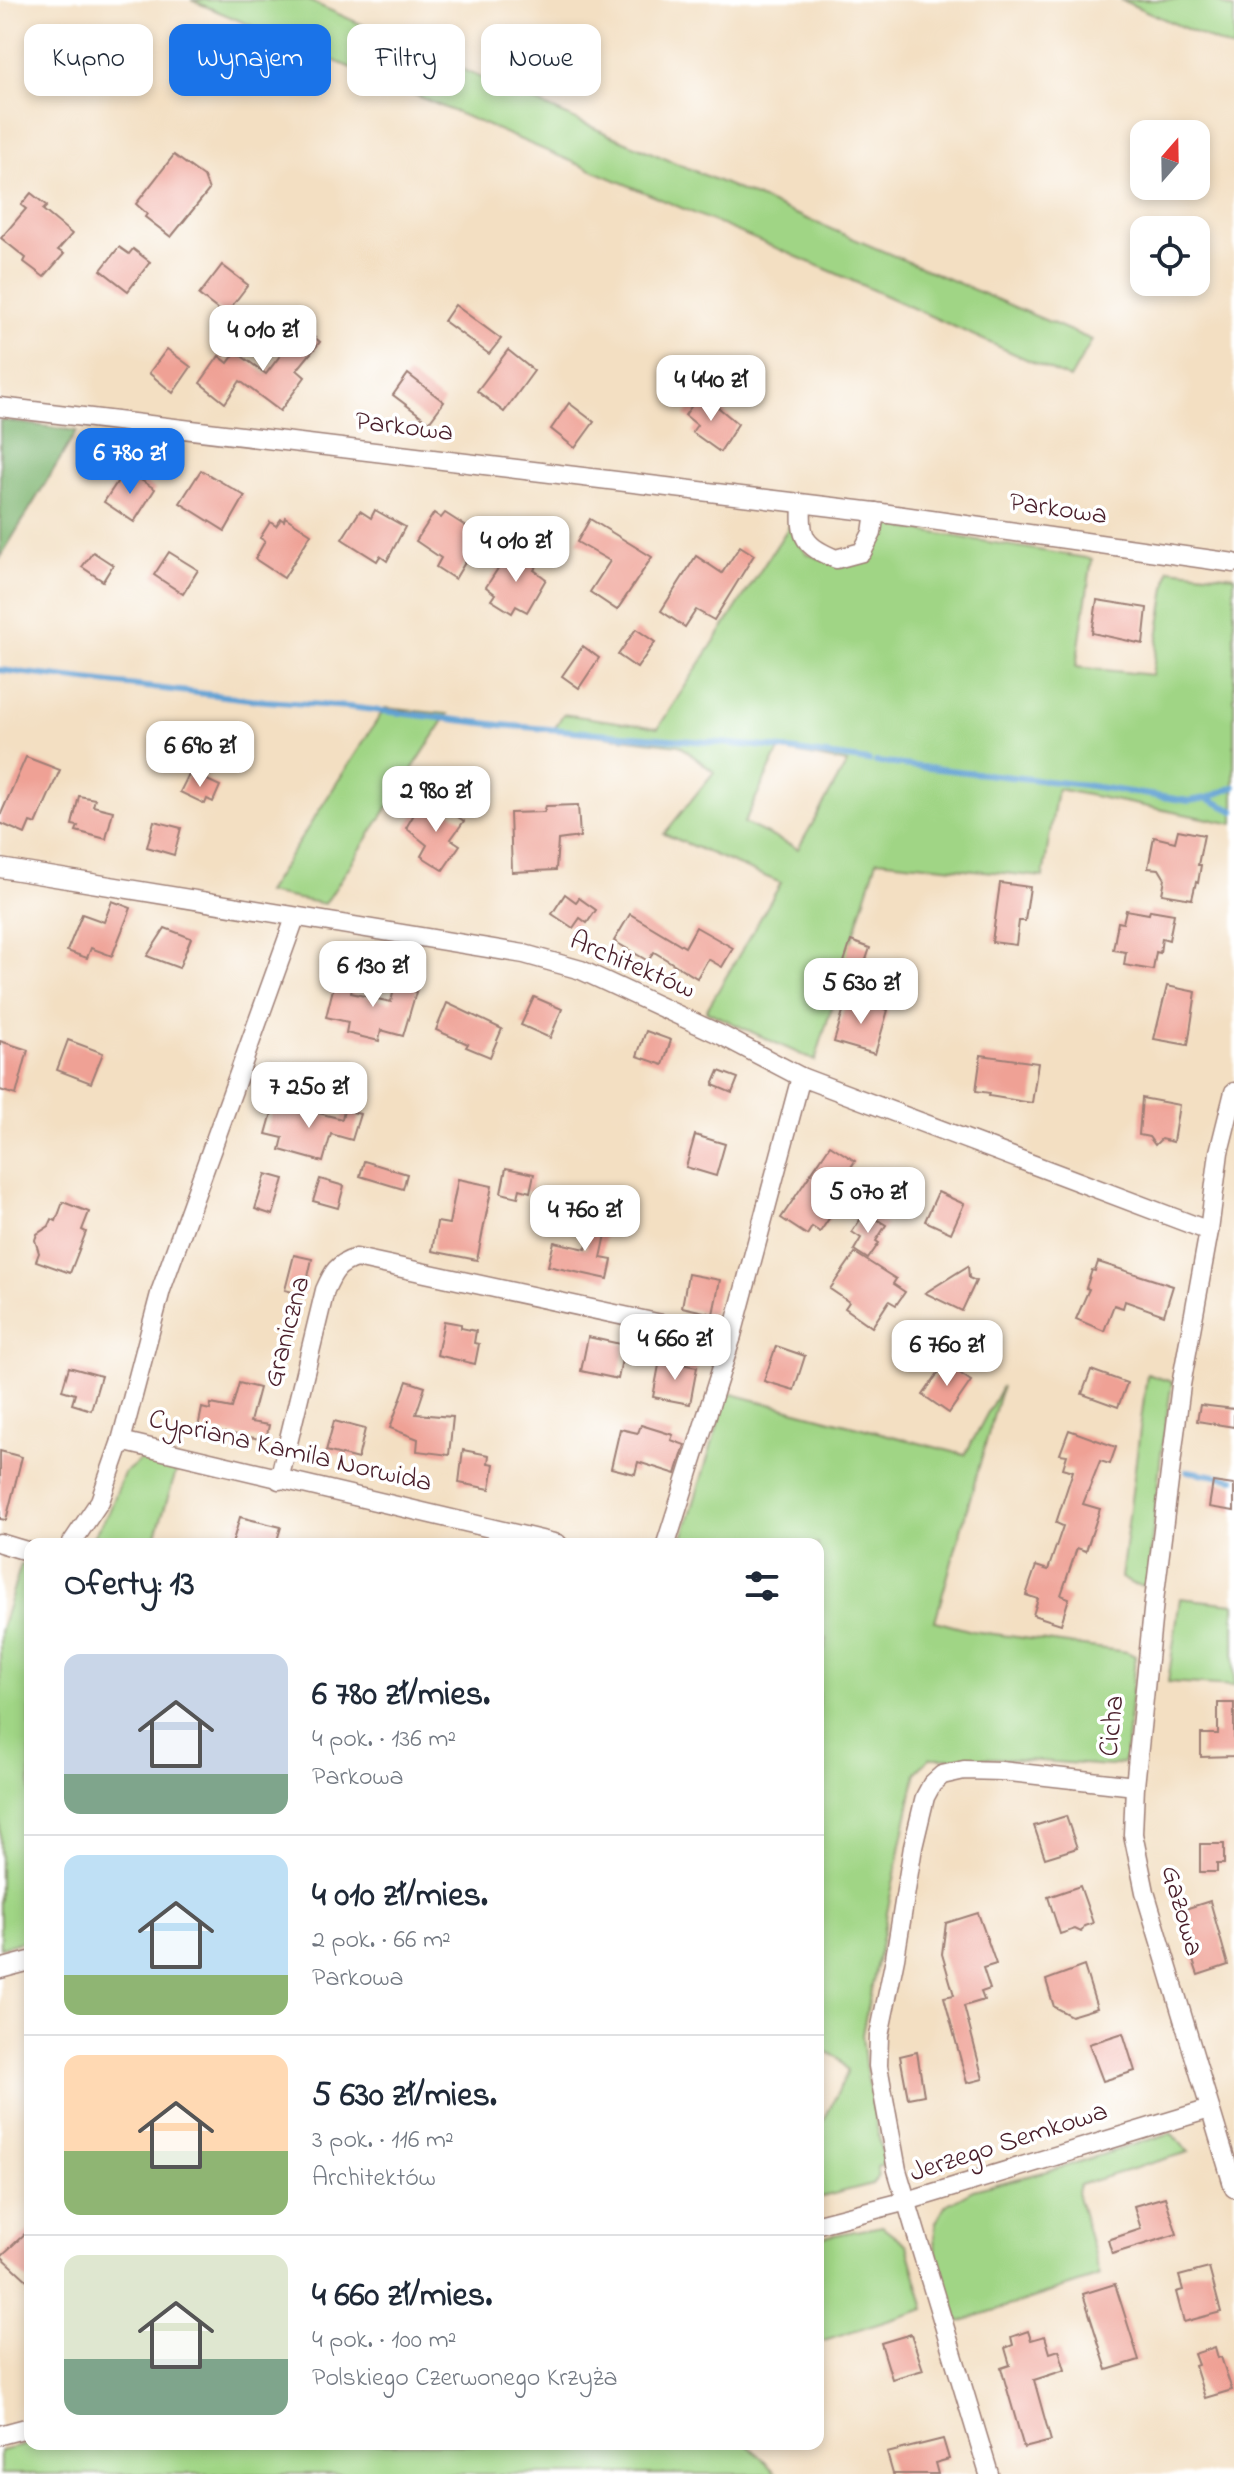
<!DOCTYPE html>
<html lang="pl">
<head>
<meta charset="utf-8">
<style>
  :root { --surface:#fff; --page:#f6f6f7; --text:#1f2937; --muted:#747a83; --line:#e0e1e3; --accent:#1a73e8 }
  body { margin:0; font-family:"Indie Flower",sans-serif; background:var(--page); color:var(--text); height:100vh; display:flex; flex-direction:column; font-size:30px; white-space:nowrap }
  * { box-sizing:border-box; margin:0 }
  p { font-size:26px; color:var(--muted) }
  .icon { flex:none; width:44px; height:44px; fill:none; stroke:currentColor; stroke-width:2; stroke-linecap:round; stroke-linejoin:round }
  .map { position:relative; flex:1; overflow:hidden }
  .sheet { position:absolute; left:24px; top:1538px; width:800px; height:912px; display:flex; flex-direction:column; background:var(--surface); border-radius:16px; box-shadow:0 4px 12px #0003 }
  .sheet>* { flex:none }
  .guide { position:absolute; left:24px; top:24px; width:800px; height:72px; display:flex; gap:16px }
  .needle { width:52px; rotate:20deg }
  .fabs { position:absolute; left:1130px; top:120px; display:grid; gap:16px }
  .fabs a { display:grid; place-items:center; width:80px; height:80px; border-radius:16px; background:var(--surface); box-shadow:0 4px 12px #0003; font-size:40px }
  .price { position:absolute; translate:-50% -68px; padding:0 18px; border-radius:16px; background:#fff; color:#222; font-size:26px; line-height:52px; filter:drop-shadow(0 2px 4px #0008) }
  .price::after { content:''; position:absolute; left:50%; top:48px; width:24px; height:18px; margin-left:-12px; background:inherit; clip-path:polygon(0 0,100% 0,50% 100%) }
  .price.on { background:var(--accent); color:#fff }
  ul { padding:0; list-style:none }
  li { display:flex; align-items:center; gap:24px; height:200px; padding:0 40px }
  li+li { border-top:2px solid var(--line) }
  li span { display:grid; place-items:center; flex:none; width:224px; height:160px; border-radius:16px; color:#555 }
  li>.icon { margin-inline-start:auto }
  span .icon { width:96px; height:96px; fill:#fffc; stroke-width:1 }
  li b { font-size:34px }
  h2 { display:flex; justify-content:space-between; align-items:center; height:96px; padding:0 40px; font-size:34px }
  .tag { padding:0 28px; border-radius:16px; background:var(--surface); box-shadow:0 4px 12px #0003; font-size:28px; line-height:72px }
  .tag.on { background:var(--accent); color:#fff }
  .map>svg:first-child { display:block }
  .green { fill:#a0d585; stroke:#757a58; stroke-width:2; fill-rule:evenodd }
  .forest { fill:#80b672; stroke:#656a4e; stroke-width:2 }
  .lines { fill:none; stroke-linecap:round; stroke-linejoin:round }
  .stream { stroke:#61a0d3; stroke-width:6 }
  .building { fill:#efa195 }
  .street-casing { stroke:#9e7f76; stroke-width:21 }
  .street { stroke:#fff; stroke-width:18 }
  .labels { text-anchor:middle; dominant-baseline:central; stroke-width:7; stroke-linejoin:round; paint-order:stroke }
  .street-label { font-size:28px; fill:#4a1f2b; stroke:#fff }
</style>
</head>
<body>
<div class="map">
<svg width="1234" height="2474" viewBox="0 0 1234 2474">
  <rect width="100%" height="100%" fill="#fff"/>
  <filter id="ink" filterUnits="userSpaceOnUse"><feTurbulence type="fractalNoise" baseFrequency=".0125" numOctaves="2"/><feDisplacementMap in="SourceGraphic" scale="16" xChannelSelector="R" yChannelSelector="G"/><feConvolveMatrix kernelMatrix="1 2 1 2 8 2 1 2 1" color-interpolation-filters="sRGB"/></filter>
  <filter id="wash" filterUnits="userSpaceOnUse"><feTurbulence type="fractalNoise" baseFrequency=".006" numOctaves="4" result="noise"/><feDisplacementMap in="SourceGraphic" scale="32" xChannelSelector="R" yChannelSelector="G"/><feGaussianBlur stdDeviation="1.8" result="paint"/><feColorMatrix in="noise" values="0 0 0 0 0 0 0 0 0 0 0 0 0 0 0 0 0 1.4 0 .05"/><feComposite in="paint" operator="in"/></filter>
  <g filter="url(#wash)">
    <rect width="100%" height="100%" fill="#f3dfc2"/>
    <g class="green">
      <polygon points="191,0 307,0 612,136 1092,340 1070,379 835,273"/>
      <polygon points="1121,0 1213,0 1234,9 1234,50"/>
      <path d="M792,522L791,532L807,554L841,566L867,557L886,525L1092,559L1076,667L1152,675L1169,569L1234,576V824L1057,789L1043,877L877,860L815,1061L706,1011L781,883L664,834L714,772L679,745L554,730L563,714L658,728ZM779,750L847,763L798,849L744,823Z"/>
      <polygon points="385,708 448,714 325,904 266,893"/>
      <polygon points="1147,1374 1172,1382 1161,1454 1147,1586 1132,1584 1121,1578"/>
      <polygon points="1002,1386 935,1621 972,1631 1127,1652 1135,1656 1126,1756 1123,1763 1110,1766 997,1758 930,1758 916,1772 862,2034 865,2064 884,2164 877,2166 879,2176 872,2184 818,2198 818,2133 848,2071 837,2057 818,2048 818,1672 827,1639 818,1636 818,1544 681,1544 728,1393 965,1455"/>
      <polygon points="141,1460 179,1463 153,1544 88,1544 109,1512 124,1473"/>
      <polygon points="21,1565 30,1565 30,1939 0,1948 0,1632"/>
      <polygon points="1180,1598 1234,1604 1234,1686 1168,1682"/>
      <polygon points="1171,2133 1189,2152 1079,2185 1077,2192 1100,2276 959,2322 938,2263 934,2240 936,2222 946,2205 973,2190 1063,2167"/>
      <polygon points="882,2226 907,2245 925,2309 818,2343 818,2238"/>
      <polygon points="30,2444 747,2444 777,2474 0,2474 0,2451"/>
    </g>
    <polygon class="forest" points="0,420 77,431 0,558"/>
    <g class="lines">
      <g class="stream">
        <polyline points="0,670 266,701 349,707 500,725 768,747 869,761"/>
        <polyline points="876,762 1084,785 1189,801 1207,798 1234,787"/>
        <polyline points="1207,798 1234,811"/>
        <polyline points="1188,1471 1234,1479"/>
      </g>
    </g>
    <g id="blocks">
      <g class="building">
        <polygon points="174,155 204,177 209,190 171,237 145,217 147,214 136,204"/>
        <polygon points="31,193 47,206 43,210 72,234 58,250 64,254 44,277 24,262 26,258 1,238 26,209 21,205"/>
        <polygon points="119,247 129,254 133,249 150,262 128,291 101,270"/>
        <polygon points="222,265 248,285 225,315 199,295"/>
        <polygon points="455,305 501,339 489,354 444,321"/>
        <polygon points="302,327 320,342 297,370 305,377 280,411 240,381 225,403 200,383 219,356 228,363 236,352 266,374"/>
        <polygon points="167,349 191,367 173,393 149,373"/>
        <polygon points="508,350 534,371 504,412 477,391"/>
        <polygon points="408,374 444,402 429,422 393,395"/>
        <polygon points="701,393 738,424 720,452 692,432 697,425 685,415"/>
        <polygon points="569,403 594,422 575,448 551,429"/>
        <polygon points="125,470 155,489 134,522 104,502"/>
        <polygon points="201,470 245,496 225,531 180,503"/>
        <polygon points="375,510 405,527 387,561 380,556 377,561 342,539 360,511 371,518"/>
        <polygon points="434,513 441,518 445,513 481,536 455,579 436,567 441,558 416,541"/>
        <polygon points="285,517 311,534 284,578 255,559 265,541 260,538 270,522 276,526 281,519 284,521"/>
        <polygon points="590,519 652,557 617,610 590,592 610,561 577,542"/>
        <polygon points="740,546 754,555 714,620 696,610 685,627 661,611 696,556 722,573"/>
        <polygon points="93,552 113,565 103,581 82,567"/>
        <polygon points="169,552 198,570 183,594 154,575"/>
        <polygon points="508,553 518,560 521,556 537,566 534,570 546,579 527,612 516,606 512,613 491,600 495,594 486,587"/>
        <polygon points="1097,600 1147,608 1143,644 1092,633"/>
        <polygon points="636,629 655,642 637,668 618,655"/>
        <polygon points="583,646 599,658 579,688 562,676"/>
        <polygon points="26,757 60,770 36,824 30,822 25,834 0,823 0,816"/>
        <polygon points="190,772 220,786 213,802 207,799 205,804 180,792"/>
        <polygon points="79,796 95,799 93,806 113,811 106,839 76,831 78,826 72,825"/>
        <polygon points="420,804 436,813 441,806 464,821 451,839 460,845 443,870 421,856 427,845 406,828"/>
        <polygon points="578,805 580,837 558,840 556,870 512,872 510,813 544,812 546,806"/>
        <polygon points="154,821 181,828 174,855 147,847"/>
        <polygon points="1178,830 1204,835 1198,865 1201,865 1198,883 1196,882 1192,899 1162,894 1165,879 1159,869 1148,868 1154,837 1175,842"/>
        <polygon points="1000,883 1030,887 1025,921 1019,921 1016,945 992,942"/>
        <polygon points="565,894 576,902 579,898 596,910 587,923 580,918 573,928 552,914"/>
        <polygon points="112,901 131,908 112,956 91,948 87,958 67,951 82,914 104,922"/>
        <polygon points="1126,910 1149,914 1150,910 1174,914 1169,940 1162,938 1160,953 1156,952 1153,970 1124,965 1126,952 1113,950 1118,922 1123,923"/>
        <polygon points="630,914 685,947 696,927 733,948 722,967 708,959 697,978 654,952 648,961 614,941"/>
        <polygon points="165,928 191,938 179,968 147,956"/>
        <polygon points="851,941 870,948 863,968 844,962"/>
        <polygon points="397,976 419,982 403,1036 381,1030 379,1041 346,1033 348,1022 326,1017 336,977 353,982 351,993 391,1002"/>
        <polygon points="1167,986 1196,992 1188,1045 1154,1039"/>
        <polygon points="534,997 562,1009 550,1038 521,1025"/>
        <polygon points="847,998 888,1010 875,1054 834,1042"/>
        <polygon points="447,1003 502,1029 490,1057 466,1047 468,1044 436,1030"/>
        <polygon points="646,1031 671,1040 663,1065 637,1056"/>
        <polygon points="68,1040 103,1053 91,1083 57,1070"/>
        <polygon points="0,1041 28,1050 16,1095 0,1090"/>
        <polygon points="981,1055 1038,1063 1032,1103 989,1096 990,1093 976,1091"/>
        <polygon points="719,1071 738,1078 732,1093 713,1085"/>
        <polygon points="1142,1098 1179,1105 1173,1142 1161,1139 1155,1145 1149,1137 1139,1135"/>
        <polygon points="275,1102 342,1119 344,1110 360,1114 352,1140 331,1134 323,1162 280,1150 283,1138 266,1134"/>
        <polygon points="695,1135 725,1144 716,1176 686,1167"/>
        <polygon points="830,1145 855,1161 828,1203 836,1208 820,1232 812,1227 807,1235 781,1218"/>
        <polygon points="364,1161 407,1174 403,1189 360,1176"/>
        <polygon points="506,1168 534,1174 530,1192 520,1189 518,1197 501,1193"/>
        <polygon points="266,1174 284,1179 273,1215 255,1209"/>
        <polygon points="320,1179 344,1186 338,1208 313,1201"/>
        <polygon points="458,1179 492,1186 477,1260 432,1251 437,1222 449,1224"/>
        <polygon points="938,1192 964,1204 951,1233 925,1221"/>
        <polygon points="63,1202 89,1212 82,1230 86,1232 70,1273 36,1261 39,1253 35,1240 37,1234 49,1226 52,1219 56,1221"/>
        <polygon points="865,1212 886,1225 876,1241 879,1243 868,1259 854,1250 861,1238 852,1232"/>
        <polygon points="593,1215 609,1220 601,1258 612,1260 608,1279 548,1266 554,1242 586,1249"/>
        <polygon points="855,1253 896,1279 893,1284 905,1292 896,1305 889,1301 872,1327 845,1308 849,1302 830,1289"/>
        <polygon points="294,1255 312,1259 304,1295 285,1290"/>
        <polygon points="1098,1262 1173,1286 1164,1315 1125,1301 1123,1308 1114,1305 1104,1331 1076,1319 1089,1289 1086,1288 1092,1270 1095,1271"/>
        <polygon points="968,1266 969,1278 976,1281 962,1311 925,1293"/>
        <polygon points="688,1274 720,1280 713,1314 682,1307"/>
        <polygon points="444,1321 461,1324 461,1328 476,1331 474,1343 479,1344 475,1364 437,1355"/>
        <polygon points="588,1337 625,1345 618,1379 581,1371"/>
        <polygon points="776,1346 805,1356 794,1390 764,1381"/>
        <polygon points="660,1360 697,1367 690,1404 653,1397"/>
        <polygon points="945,1363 971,1381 949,1413 923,1395"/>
        <polygon points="69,1367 101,1376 91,1410 72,1404 75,1394 62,1390"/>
        <polygon points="1091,1370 1127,1383 1118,1407 1082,1394"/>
        <polygon points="407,1381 425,1387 416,1414 453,1417 449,1455 417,1451 418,1439 390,1428"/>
        <polygon points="239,1383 259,1388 250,1422 269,1425 266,1440 198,1428 202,1408 210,1410 211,1404 232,1408"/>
        <polygon points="1200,1405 1234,1409 1234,1427 1197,1421"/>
        <polygon points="334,1421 365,1429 358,1459 326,1451"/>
        <polygon points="641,1425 673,1435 671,1440 685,1445 676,1474 638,1462 635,1474 611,1468 620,1429 638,1433"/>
        <polygon points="1069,1430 1116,1447 1110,1464 1100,1461 1083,1504 1100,1509 1086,1551 1077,1548 1061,1595 1069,1598 1061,1624 1033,1615 1038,1599 1026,1595 1036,1566 1048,1570 1063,1526 1056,1523 1073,1471 1063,1468 1067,1455 1060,1454"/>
        <polygon points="463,1450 489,1455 488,1463 494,1464 490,1489 459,1483"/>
        <polygon points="0,1451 22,1457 6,1520 0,1519"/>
        <polygon points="1213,1482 1234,1485 1234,1511 1209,1507"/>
        <polygon points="240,1517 281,1527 276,1544 232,1544"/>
        <polygon points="1218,1703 1234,1703 1234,1756 1201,1757 1201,1734 1218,1734"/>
        <polygon points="1066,1816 1077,1848 1045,1858 1034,1826"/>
        <polygon points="1200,1844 1224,1844 1224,1864 1217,1864 1217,1872 1200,1872"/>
        <polygon points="1080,1886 1093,1923 1084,1926 1081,1932 1075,1929 1060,1934 1048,1897"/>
        <polygon points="1210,1901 1228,1965 1198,1975 1188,1946 1192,1945 1185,1923 1189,1922 1185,1909"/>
        <polygon points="978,1913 996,1964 983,1968 990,1989 981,1992 984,2000 964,2006 983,2079 967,2083 944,1997 954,1995 942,1954 946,1923"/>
        <polygon points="1084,1966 1097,2008 1071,2016 1054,2007 1046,1980"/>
        <polygon points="1123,2033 1135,2071 1103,2081 1089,2044"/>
        <polygon points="917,2052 924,2095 908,2098 900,2056"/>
        <polygon points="1165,2197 1177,2234 1112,2254 1108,2240 1141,2229 1134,2206"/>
        <polygon points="30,2229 30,2283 1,2256"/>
        <polygon points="1209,2268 1221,2312 1184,2322 1176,2292 1183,2290 1179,2276"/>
        <polygon points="1115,2284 1139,2360 1107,2370 1083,2294"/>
        <polygon points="1028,2331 1031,2340 1045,2336 1050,2353 1059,2350 1065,2370 1034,2380 1051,2441 1024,2448 1001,2368 1010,2365 1005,2348 1013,2345 1011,2337"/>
        <polygon points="911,2334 923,2370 892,2379 881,2343"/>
        <polygon points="1215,2347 1218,2358 1221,2357 1232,2390 1205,2398 1195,2366 1198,2365 1194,2354"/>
        <polygon points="943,2439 949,2459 935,2463 938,2474 893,2474 887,2453"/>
      </g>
    </g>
  </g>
  <g filter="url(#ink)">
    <use href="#blocks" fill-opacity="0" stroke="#9e7f76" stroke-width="2"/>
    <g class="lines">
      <g class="street-casing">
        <g id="street">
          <polyline points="0,407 875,512 1234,563"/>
          <path d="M802,504C800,538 804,546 836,559L862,552L872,533L875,512"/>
          <polyline points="0,868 524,954 581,970 721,1035 801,1077 1209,1231"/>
          <polyline points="1234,1092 1219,1152 1209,1231 1181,1385 1154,1601 1135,1786 1133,1834 1145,1892 1234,2188"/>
          <polyline points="121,1441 558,1544"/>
          <path d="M279,1480L325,1290C333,1272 337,1264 356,1258L731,1339"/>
          <polyline points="0,1543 30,1552"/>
          <polyline points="71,1544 100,1501 121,1441 161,1290 295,918"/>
          <polyline points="666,1544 731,1339 801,1077"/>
          <polyline points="0,1969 30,1961"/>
          <polyline points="818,2224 907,2201 1210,2109"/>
          <polyline points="0,2435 30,2427"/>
          <polyline points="989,2474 897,2170 878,2066 879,2036 895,1958 913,1847 925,1797 932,1784 942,1775 964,1770 1001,1771 1135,1786"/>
        </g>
      </g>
      <use href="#street" class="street"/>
    </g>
  </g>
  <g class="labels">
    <g class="street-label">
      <text transform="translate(404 428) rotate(7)">Parkowa</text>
      <text transform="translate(1058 510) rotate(8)">Parkowa</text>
      <text transform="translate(632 966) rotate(23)">Architektów</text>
      <text transform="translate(288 1332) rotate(-75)">Graniczna</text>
      <text transform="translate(290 1452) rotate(13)">Cypriana Kamila Norwida</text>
      <text transform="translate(1113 1726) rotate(-84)">Cicha</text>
      <text transform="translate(1181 1911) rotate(74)">Gazowa</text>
      <text transform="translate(1009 2143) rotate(-18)">Jerzego Semkowa</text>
    </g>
  </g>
</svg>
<div class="fabs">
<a><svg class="needle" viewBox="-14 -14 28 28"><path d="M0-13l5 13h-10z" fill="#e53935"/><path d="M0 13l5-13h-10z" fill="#747a83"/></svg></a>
<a><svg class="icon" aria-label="locate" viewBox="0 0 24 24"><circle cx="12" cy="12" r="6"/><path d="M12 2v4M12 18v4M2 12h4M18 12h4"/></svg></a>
</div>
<b class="price" style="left:263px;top:373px">4 010 zł</b>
<b class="price" style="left:711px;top:423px">4 440 zł</b>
<b class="price on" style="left:130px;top:496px">6 780 zł</b>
<b class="price" style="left:516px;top:584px">4 010 zł</b>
<b class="price" style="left:200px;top:789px">6 690 zł</b>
<b class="price" style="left:436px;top:834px">2 980 zł</b>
<b class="price" style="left:373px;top:1009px">6 130 zł</b>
<b class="price" style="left:861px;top:1026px">5 630 zł</b>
<b class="price" style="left:309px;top:1130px">7 250 zł</b>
<b class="price" style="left:868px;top:1235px">5 070 zł</b>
<b class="price" style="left:585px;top:1253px">4 760 zł</b>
<b class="price" style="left:675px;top:1382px">4 660 zł</b>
<b class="price" style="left:947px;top:1388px">6 760 zł</b>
<div class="guide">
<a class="tag">Kupno</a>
<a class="tag on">Wynajem</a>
<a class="tag">Filtry</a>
<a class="tag">Nowe</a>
</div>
<section class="sheet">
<h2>Oferty: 13<svg class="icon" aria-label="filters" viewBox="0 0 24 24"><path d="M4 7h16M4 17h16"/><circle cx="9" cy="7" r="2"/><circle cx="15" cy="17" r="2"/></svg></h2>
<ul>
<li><span style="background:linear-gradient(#c9d6e8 75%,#7fa58c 0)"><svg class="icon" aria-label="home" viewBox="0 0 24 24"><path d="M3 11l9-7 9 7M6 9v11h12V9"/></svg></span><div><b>6 780 zł/mies.</b><p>4 pok. · 136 m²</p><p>Parkowa</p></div></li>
<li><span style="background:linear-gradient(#bfe0f5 75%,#8fb573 0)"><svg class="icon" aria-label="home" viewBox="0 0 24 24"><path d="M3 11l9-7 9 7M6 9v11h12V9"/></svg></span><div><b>4 010 zł/mies.</b><p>2 pok. · 66 m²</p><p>Parkowa</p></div></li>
<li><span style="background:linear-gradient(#ffd9b3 60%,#8fb573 0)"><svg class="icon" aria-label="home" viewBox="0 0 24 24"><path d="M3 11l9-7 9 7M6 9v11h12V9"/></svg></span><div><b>5 630 zł/mies.</b><p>3 pok. · 116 m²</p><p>Architektów</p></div></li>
<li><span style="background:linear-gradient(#dfe7d0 65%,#7fa58c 0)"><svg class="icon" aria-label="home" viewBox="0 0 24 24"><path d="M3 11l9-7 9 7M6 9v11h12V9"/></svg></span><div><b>4 660 zł/mies.</b><p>4 pok. · 100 m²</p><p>Polskiego Czerwonego Krzyża</p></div></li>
</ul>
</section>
</div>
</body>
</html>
